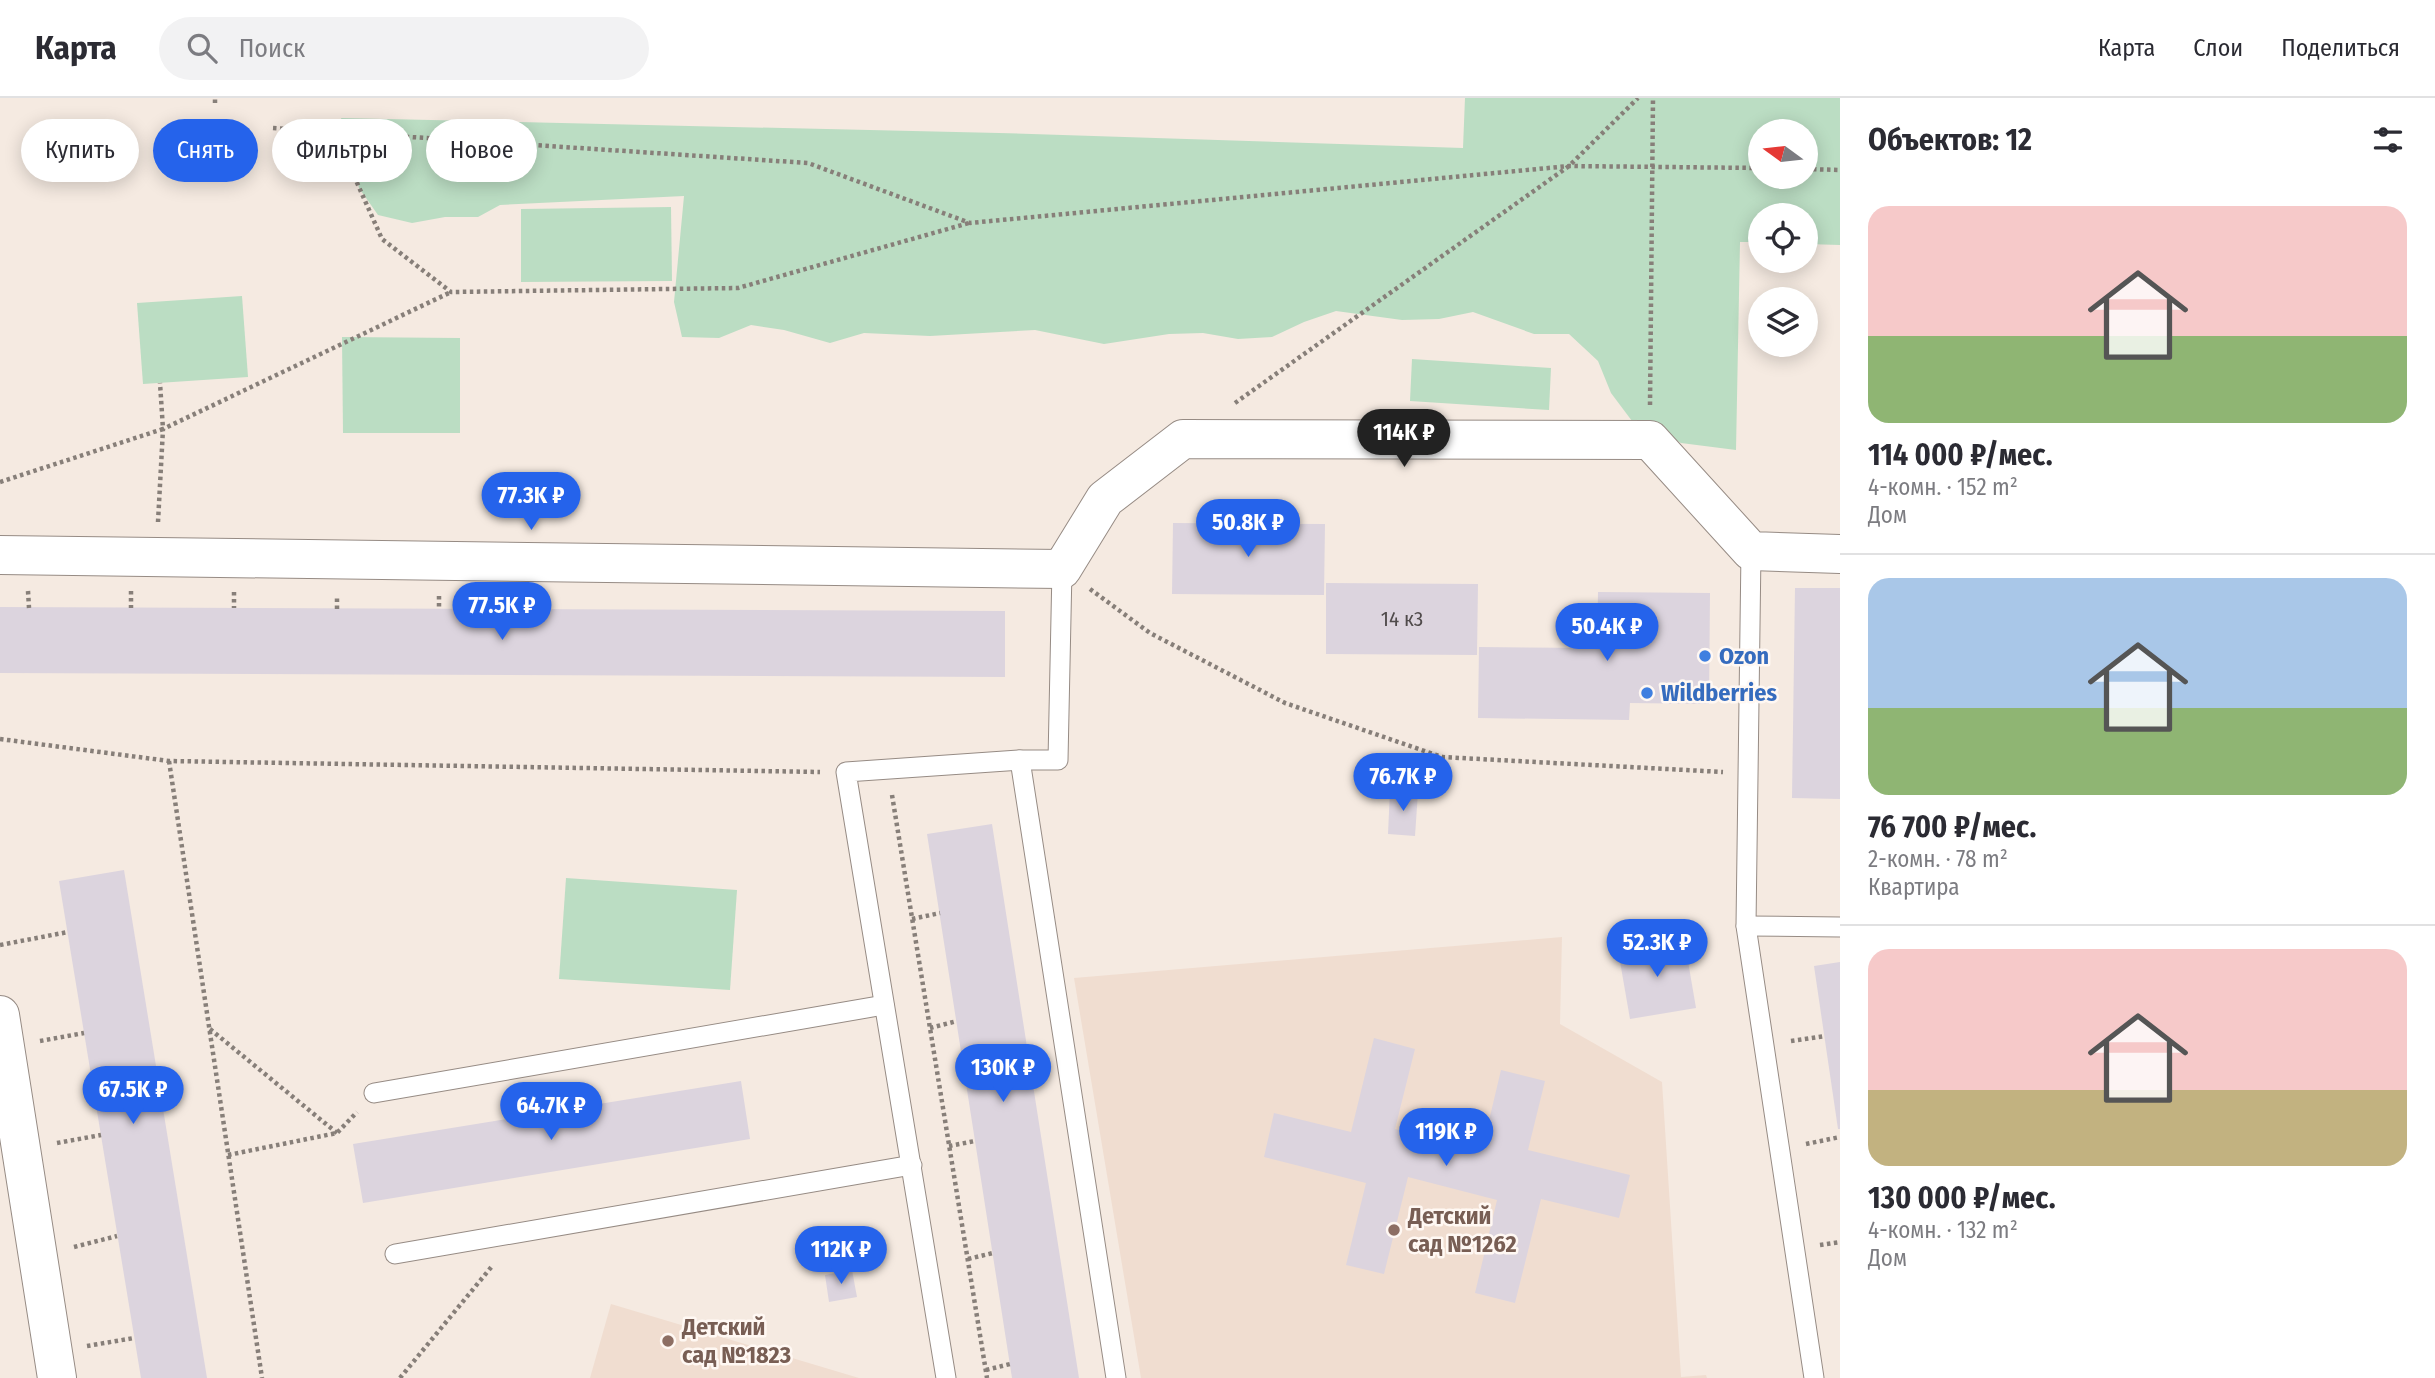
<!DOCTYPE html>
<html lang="ru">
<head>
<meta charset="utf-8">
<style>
  :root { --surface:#fff; --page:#f2f2f3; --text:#2b2b33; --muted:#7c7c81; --line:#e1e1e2; --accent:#2563eb }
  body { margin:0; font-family:"Fira Sans Condensed",sans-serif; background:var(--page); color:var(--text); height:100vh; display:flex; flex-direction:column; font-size:26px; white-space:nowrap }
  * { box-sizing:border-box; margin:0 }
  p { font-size:23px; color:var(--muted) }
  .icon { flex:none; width:38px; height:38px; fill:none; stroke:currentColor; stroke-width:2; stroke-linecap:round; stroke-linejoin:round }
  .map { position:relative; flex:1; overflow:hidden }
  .panel { display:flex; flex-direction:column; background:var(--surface); width:595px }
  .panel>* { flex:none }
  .hud { position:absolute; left:21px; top:21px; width:665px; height:63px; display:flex; gap:14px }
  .needle { width:46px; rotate:285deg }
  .buttons { position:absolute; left:1748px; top:21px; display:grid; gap:14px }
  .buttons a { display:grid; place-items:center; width:70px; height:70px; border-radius:50%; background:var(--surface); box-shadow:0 4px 18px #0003; font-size:35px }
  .price { position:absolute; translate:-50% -60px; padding:0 16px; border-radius:24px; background:var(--accent); color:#fff; font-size:23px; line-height:46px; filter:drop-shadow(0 2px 4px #0008) }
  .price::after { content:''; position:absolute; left:50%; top:42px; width:21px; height:16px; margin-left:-10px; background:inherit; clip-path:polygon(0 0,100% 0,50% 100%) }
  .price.on { background:#222; color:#fff }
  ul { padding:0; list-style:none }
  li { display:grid; align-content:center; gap:14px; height:371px; padding:0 28px }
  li+li { border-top:2px solid var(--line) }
  li span { display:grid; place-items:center; height:217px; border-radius:21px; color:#555 }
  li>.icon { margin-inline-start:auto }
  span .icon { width:126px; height:126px; fill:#fffc; stroke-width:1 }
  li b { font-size:30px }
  h2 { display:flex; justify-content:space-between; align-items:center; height:84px; padding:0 28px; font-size:30px }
  .pill { padding:0 24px; border-radius:32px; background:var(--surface); box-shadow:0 4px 18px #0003; font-size:24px; line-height:63px }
  .pill.on { background:var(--accent); color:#fff }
  header { display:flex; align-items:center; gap:42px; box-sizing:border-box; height:98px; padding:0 35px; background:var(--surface); border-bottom:2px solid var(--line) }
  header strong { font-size:33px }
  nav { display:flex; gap:38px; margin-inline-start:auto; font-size:24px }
  .search { width:490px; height:63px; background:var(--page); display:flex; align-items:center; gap:18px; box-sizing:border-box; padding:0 24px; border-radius:38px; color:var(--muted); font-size:26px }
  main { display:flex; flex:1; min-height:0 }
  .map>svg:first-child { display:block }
  .built { fill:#f0ddd0 }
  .green { fill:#bbddc3; fill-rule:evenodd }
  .building { fill:#dcd4de }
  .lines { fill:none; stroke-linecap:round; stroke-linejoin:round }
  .lane-casing { stroke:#968b84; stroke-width:21 }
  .street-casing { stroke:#968b84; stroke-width:40 }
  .path { stroke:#877f79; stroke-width:4.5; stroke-dasharray:3.5 3.5; stroke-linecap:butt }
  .lane { stroke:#fff; stroke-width:19 }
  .street { stroke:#fff; stroke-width:38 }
  .shop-dot { fill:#3f7fe0; stroke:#fff8f3; stroke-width:2.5 }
  .education-dot { fill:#8d6e63; stroke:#fff8f3; stroke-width:2.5 }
  .labels { text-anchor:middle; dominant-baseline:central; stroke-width:5; stroke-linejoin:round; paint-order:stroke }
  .number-label { font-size:21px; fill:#504b4b }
  .shop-label { font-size:24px; font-weight:bold; fill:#366cbe; stroke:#fff8f3; text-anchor:start }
  .education-label { font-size:24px; font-weight:bold; fill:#785e54; stroke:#fff8f3; text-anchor:start }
</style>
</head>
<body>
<header>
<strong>Карта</strong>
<div class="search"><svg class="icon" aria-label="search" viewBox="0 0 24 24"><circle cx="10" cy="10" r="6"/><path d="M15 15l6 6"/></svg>Поиск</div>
<nav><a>Карта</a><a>Слои</a><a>Поделиться</a></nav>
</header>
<main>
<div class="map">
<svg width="1840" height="1280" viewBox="0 0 1840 1280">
  <rect width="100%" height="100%" fill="#f5eae1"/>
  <g class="built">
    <polygon points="1562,839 1560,926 1662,984 1681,1279 1706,1277 1707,1280 1141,1280 1074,880"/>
    <polygon points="611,1206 859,1280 590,1280"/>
  </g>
  <g class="green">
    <path d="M1465,0H1840V147L1806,146V117H1760V144H1740L1736,352L1681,345L1647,326L1632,323L1611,295L1598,263L1569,236H1534L1473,214L1439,221L1402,222L1336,213L1304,224L1272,239L1238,241L1203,235L1169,236L1104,246L1035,232L930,238L864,235L830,245L784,232L751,227L719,240L682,239L674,204L684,98L500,107L478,119H445L412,125L378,117L359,90L352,54L341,20L999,35L1463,50ZM1760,33H1806V79H1760Z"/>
    <polygon points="671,109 672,183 521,184 521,111"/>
    <polygon points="242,198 248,279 143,286 137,205"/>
    <polygon points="342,239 460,240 460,335 343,335"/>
    <polygon points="1412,261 1551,270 1549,312 1410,303"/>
    <polygon points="566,780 737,792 730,892 559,881"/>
  </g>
  <g class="building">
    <polygon points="1173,425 1325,426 1324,497 1172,496"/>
    <polygon points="1326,485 1478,486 1477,557 1326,556"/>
    <polygon points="1795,490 1840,490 1840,701 1792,700"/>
    <polygon points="1598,494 1710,495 1709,606 1630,605 1629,622 1478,620 1479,549 1597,550"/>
    <polygon points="0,509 1005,513 1005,579 0,575"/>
    <polygon points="1390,692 1418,694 1415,738 1388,736"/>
    <polygon points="992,726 1079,1280 1012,1280 975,1043 927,736"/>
    <polygon points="124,772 207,1280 141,1280 59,783"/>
    <polygon points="1684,840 1696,910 1630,921 1618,852"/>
    <polygon points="1840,864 1840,1031 1838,1031 1814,868"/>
    <polygon points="1374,940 1415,951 1395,1031 1482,1052 1501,972 1545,983 1528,1052 1630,1077 1619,1120 1541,1101 1515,1205 1475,1195 1497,1102 1408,1079 1384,1176 1346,1167 1366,1085 1264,1059 1274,1015 1351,1034"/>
    <polygon points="741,983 750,1041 363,1105 353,1046"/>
    <polygon points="852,1172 857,1199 829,1204 825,1177"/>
  </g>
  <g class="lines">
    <g class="lane-casing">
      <g id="lane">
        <polyline points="1751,453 1746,828 1814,1280"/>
        <polyline points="1020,662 1116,1280"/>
        <polyline points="1746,828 1840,829"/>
        <polyline points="374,995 884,907"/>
        <polyline points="395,1156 912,1067"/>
        <polyline points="946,1280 846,674 1020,662 1058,662 1062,471"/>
      </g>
    </g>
    <g class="street-casing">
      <g id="street">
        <polyline points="0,457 1062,471 1105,401 1183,341 1650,342 1751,453 1840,456"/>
        <polyline points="0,917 57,1280"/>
      </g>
    </g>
    <g class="path">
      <polyline points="215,5 215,0"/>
      <polyline points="273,30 808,65 970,125 1569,68 1760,70"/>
      <polyline points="334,33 382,141 451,194 738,190 969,125"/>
      <polyline points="1806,71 1840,72"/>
      <polyline points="1235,305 1569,68 1638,0"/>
      <polyline points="1650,307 1653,0"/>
      <polyline points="0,384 163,331 160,285"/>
      <polyline points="158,424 163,331 451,194"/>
      <polyline points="1090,491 1150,535 1285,605 1442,659 1723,674"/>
      <polyline points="28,493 29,510"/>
      <polyline points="131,493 131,510"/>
      <polyline points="234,494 234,510"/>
      <polyline points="439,498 439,511"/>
      <polyline points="337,511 337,498"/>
      <polyline points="542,512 542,498"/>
      <polyline points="0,641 169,663 820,674"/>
      <polyline points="169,663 262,1280"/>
      <polyline points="892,697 987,1280"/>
      <polyline points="912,821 940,815"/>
      <polyline points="0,847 68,834"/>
      <polyline points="930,930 957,923"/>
      <polyline points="210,931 337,1035"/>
      <polyline points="40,943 84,935"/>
      <polyline points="1791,943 1825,938"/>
      <polyline points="57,1045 101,1037"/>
      <polyline points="1806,1046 1840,1039"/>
      <polyline points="949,1048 975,1043"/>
      <polyline points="228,1057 337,1035 357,1014"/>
      <polyline points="1820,1147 1840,1144"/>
      <polyline points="74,1149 117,1138"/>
      <polyline points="968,1161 993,1155"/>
      <polyline points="87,1248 134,1240"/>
      <polyline points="986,1272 1010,1266"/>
      <polyline points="400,1280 493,1167"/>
    </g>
    <use href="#lane" class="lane"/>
    <use href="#street" class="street"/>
  </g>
  <g class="shop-dot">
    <circle cx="1705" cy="558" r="7"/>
    <circle cx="1647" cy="595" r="7"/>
  </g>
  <g class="education-dot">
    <circle cx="1394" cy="1132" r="7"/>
    <circle cx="668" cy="1243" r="7"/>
  </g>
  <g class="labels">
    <g class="number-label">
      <text x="1402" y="521">14 к3</text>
    </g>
    <g class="shop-label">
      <text x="1719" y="558">Ozon</text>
      <text x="1661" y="595">Wildberries</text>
    </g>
    <g class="education-label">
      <text x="1408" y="1118">Детский<tspan x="1408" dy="28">сад №1262</tspan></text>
      <text x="682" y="1229">Детский<tspan x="682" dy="28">сад №1823</tspan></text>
    </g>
  </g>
</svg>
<div class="buttons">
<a><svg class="needle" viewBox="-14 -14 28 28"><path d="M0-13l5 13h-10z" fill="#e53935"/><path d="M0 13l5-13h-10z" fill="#7c7c81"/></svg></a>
<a><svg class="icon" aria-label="locate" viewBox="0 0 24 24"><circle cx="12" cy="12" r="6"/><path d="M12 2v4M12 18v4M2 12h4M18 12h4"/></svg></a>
<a><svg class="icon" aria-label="layers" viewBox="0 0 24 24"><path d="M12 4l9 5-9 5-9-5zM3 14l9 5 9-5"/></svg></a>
</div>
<b class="price on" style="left:1404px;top:371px">114K ₽</b>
<b class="price" style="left:531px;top:434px">77.3K ₽</b>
<b class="price" style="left:1248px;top:461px">50.8K ₽</b>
<b class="price" style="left:502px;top:544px">77.5K ₽</b>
<b class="price" style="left:1607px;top:565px">50.4K ₽</b>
<b class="price" style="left:1403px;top:715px">76.7K ₽</b>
<b class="price" style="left:1657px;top:881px">52.3K ₽</b>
<b class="price" style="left:1003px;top:1006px">130K ₽</b>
<b class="price" style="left:133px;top:1028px">67.5K ₽</b>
<b class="price" style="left:551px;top:1044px">64.7K ₽</b>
<b class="price" style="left:1446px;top:1070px">119K ₽</b>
<b class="price" style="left:841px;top:1188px">112K ₽</b>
<div class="hud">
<a class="pill">Купить</a>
<a class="pill on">Снять</a>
<a class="pill">Фильтры</a>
<a class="pill">Новое</a>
</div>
</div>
<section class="panel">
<h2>Объектов: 12<svg class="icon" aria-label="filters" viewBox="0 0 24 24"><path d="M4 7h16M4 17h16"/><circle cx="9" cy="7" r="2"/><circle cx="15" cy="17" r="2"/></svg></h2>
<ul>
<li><span style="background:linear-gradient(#f6c9c9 60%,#8fb573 0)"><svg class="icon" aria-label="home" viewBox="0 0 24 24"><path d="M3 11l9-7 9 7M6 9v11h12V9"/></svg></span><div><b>114 000 ₽/мес.</b><p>4-комн. · 152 m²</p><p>Дом</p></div></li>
<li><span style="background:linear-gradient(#a9c7e8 60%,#8fb573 0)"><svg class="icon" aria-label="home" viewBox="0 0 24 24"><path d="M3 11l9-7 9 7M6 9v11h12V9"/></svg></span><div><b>76 700 ₽/мес.</b><p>2-комн. · 78 m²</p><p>Квартира</p></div></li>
<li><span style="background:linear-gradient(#f6c9c9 65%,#c2b280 0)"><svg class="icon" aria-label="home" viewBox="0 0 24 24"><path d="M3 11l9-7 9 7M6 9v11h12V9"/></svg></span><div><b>130 000 ₽/мес.</b><p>4-комн. · 132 m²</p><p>Дом</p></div></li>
</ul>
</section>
</main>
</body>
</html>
